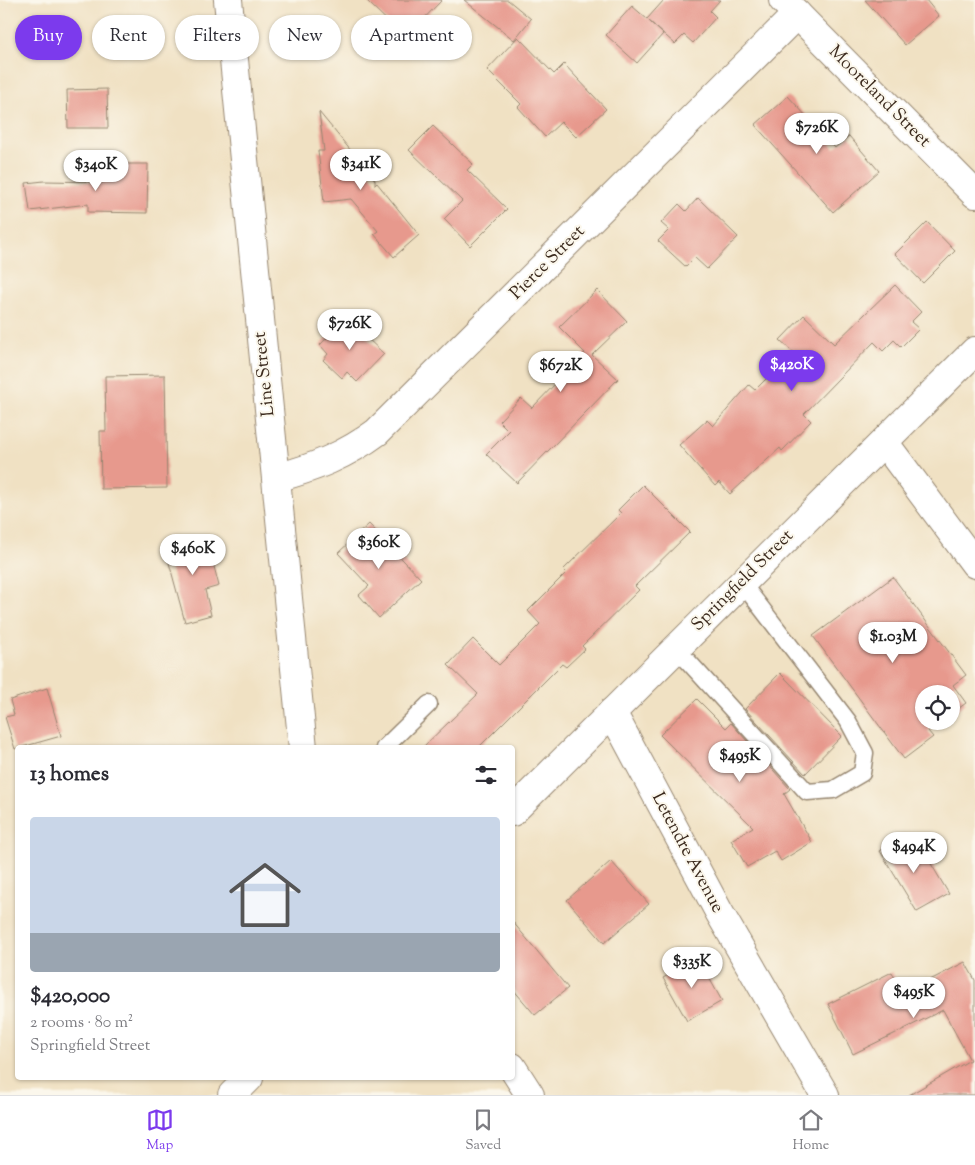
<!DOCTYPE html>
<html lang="en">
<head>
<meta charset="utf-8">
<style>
  :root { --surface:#fff; --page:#f2f2f3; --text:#2b2b33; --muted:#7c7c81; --line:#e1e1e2; --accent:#7c3aed }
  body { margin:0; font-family:"Sorts Mill Goudy",serif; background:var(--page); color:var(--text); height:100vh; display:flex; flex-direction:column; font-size:19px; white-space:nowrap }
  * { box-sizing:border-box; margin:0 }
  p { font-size:16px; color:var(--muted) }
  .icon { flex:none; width:28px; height:28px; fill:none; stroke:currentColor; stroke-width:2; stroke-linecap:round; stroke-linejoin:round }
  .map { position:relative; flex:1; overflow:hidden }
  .panel { position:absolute; left:15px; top:745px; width:500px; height:335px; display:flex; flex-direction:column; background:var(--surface); border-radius:5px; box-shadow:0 1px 4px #0004 }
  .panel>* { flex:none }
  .banner { position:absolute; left:15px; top:15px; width:500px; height:45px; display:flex; gap:10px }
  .buttons { position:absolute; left:915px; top:685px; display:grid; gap:10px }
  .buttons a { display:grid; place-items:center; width:45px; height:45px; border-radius:50%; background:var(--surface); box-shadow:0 1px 4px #0004; font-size:25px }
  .price { position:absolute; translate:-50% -42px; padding:0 11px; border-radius:18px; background:#fff; color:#222; font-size:16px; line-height:32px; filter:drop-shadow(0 1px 2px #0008) }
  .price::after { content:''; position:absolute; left:50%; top:30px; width:15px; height:11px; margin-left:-8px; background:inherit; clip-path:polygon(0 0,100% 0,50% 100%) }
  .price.active { background:var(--accent); color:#fff }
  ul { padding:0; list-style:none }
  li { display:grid; align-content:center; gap:10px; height:265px; padding:0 15px }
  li+li { border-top:1px solid var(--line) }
  li span { display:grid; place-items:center; height:155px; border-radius:5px; color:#555 }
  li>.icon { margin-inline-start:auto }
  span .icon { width:90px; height:90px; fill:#fffc; stroke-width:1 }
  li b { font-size:21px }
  h2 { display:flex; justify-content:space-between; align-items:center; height:60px; padding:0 15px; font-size:21px }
  .tag { padding:0 18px; border-radius:22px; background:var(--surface); box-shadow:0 1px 4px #0004; font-size:18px; line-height:45px }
  .tag.active { background:var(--accent); color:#fff }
  .tabs { display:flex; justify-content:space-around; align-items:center; height:70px; border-top:1px solid var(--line); background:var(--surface); font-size:14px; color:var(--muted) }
  .tabs a { display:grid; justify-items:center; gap:2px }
  .tabs .active { color:var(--accent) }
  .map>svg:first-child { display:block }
  .building { fill:#e7998d }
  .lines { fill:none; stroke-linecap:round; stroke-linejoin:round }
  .service-casing { stroke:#968670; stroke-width:19 }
  .minor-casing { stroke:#968670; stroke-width:30 }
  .primary-casing { stroke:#968670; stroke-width:30 }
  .service { stroke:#fff; stroke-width:16 }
  .minor { stroke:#fff; stroke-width:28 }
  .primary { stroke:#fff; stroke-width:28 }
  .labels { text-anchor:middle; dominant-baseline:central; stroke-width:4; stroke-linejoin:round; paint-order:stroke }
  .street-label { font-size:18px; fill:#3b2a1e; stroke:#fbf7ec }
</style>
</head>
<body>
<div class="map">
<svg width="975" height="1095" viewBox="0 0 975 1095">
  <rect width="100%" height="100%" fill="#fbf7ec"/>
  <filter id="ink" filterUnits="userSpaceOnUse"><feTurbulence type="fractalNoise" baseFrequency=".02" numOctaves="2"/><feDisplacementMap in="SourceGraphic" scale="10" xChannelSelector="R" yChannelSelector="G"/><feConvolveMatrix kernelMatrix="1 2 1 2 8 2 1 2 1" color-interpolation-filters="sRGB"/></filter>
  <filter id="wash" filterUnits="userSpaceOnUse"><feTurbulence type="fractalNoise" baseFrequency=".0096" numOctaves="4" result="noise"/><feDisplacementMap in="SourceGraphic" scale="20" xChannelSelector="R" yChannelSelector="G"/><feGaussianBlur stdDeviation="1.12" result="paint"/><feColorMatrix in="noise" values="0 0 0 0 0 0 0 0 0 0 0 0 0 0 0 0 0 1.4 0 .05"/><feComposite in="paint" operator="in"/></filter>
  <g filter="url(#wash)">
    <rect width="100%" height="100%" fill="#f0e1c3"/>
    <g id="blocks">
      <g class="building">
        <polygon points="366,0 442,0 405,38"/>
        <polygon points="464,0 508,0 531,19 514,40"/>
        <polygon points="664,0 720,0 710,11 716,17 693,43 684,35 675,44 648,20 663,34 637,63 606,35 632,6 647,19"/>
        <polygon points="865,0 926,0 939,16 905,45"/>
        <polygon points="518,37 554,74 564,64 606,109 576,137 561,122 545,137 518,107 521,104 487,70"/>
        <polygon points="107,89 108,128 68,128 67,90"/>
        <polygon points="788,96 835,148 849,136 879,171 833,212 755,125"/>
        <polygon points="319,112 375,180 375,185 377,183 419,235 394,257 374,234 378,231 351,199 324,202 318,151 324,151"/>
        <polygon points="433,126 473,164 467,170 507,209 470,246 444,219 462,201 409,150"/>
        <polygon points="103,164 148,164 147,213 88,212 88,204 30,211 26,183 44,181 104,182"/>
        <polygon points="698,198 738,237 707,269 695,258 686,267 658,241 669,230 661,223 679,204 686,211"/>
        <polygon points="927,222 955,251 923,283 895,254"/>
        <polygon points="895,285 921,312 911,322 919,329 901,347 894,340 883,351 874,342 804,414 811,421 782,451 780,448 730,494 719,482 715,486 679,445 707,420 713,426 749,385 755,390 793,352 780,340 804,315 834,344"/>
        <polygon points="597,290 627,321 592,355 618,379 517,483 486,454 509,431 499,421 521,398 532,408 585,353 559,327"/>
        <polygon points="346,318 384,354 357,382 347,372 342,378 323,360 328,354 320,345"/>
        <polygon points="165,375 167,488 101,489 100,431 106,431 105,376"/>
        <polygon points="643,485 690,532 635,586 639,590 582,646 585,649 566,667 562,664 478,748 422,748 478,694 448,665 473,639 499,665 540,624 528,611 566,573 563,570 621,513 618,510"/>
        <polygon points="369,524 421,579 379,618 359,595 369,586 338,553"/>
        <polygon points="206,536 219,586 205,590 211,615 185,622 165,548"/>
        <polygon points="893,577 966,675 953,685 966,703 951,714 951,694 924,694 924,721 941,721 928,731 933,737 904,759 813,636"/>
        <polygon points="780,673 842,736 805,774 745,709"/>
        <polygon points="47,688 61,736 15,749 5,717 14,715 10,700"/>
        <polygon points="697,699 726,728 731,723 790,789 784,794 812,842 781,861 775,851 747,867 731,840 753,827 660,735"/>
        <polygon points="905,834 923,860 927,857 949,894 917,912 880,851"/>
        <polygon points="611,861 649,904 604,943 567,900"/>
        <polygon points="512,921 568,988 535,1015 512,988"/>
        <polygon points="698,958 722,1001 687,1021 663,978"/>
        <polygon points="965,962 975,980 975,1095 909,1095 970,1060 943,1010 853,1054 828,1004 892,972 903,994"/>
      </g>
    </g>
  </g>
  <g filter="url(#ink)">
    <use href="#blocks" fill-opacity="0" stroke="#968670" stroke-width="1"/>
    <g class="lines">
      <g class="service-casing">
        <g id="service">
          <polyline points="676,648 807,792 833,790 862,773 865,753 848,721 742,583"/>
          <polyline points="384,748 429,704"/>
        </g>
      </g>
      <g class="minor-casing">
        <g id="minor">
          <polyline points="228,0 303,748"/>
          <polyline points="783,0 975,194"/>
          <polyline points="884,442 975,564"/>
          <path d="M276,478C314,468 346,455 377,432L797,14"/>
          <polyline points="612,712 719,912 825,1095"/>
          <polyline points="512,1067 530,1095"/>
        </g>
      </g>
      <g class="primary-casing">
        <g id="primary">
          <polyline points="512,812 975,351"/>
          <polyline points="232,1095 249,1078"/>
        </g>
      </g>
      <use href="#service" class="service"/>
      <use href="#minor" class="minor"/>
      <use href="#primary" class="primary"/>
    </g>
  </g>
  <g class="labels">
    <g class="street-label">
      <text transform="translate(879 97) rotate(45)">Mooreland Street</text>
      <text transform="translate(548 263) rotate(-45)">Pierce Street</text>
      <text transform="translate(265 374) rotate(-96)">Line Street</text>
      <text transform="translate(743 581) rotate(-45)">Springfield Street</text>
      <text transform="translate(687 853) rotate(62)">Letendre Avenue</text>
    </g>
  </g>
</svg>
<div class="buttons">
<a><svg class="icon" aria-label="locate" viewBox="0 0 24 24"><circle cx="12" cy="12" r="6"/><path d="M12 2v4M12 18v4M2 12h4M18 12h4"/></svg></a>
</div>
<b class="price" style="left:817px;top:155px">$726K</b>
<b class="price" style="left:361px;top:191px">$341K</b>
<b class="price" style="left:96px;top:192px">$340K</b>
<b class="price" style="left:350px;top:351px">$726K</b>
<b class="price active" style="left:792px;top:392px">$420K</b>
<b class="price" style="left:561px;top:393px">$672K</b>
<b class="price" style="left:379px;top:570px">$360K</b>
<b class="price" style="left:193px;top:576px">$460K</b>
<b class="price" style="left:893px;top:664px">$1.03M</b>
<b class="price" style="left:740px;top:783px">$495K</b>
<b class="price" style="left:914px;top:874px">$494K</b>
<b class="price" style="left:692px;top:989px">$335K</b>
<b class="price" style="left:914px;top:1019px">$495K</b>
<div class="banner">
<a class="tag active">Buy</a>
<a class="tag">Rent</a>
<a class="tag">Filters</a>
<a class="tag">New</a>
<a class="tag">Apartment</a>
</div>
<section class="panel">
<h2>13 homes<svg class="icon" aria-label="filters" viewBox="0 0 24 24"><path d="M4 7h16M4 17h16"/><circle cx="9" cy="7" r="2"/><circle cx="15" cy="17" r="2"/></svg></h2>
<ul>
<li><span style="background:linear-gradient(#c9d6e8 75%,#9aa5b1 0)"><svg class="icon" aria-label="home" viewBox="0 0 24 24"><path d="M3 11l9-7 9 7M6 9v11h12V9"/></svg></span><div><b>$420,000</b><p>2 rooms · 80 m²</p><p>Springfield Street</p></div></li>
</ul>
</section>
</div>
<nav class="tabs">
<a class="active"><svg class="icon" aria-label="map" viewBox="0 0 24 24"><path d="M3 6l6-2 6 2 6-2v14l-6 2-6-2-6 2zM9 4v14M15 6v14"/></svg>Map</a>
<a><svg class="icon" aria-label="saved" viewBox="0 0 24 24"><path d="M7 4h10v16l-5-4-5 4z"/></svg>Saved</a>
<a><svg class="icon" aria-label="home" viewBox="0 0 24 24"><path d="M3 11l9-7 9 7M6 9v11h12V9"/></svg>Home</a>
</nav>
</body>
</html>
